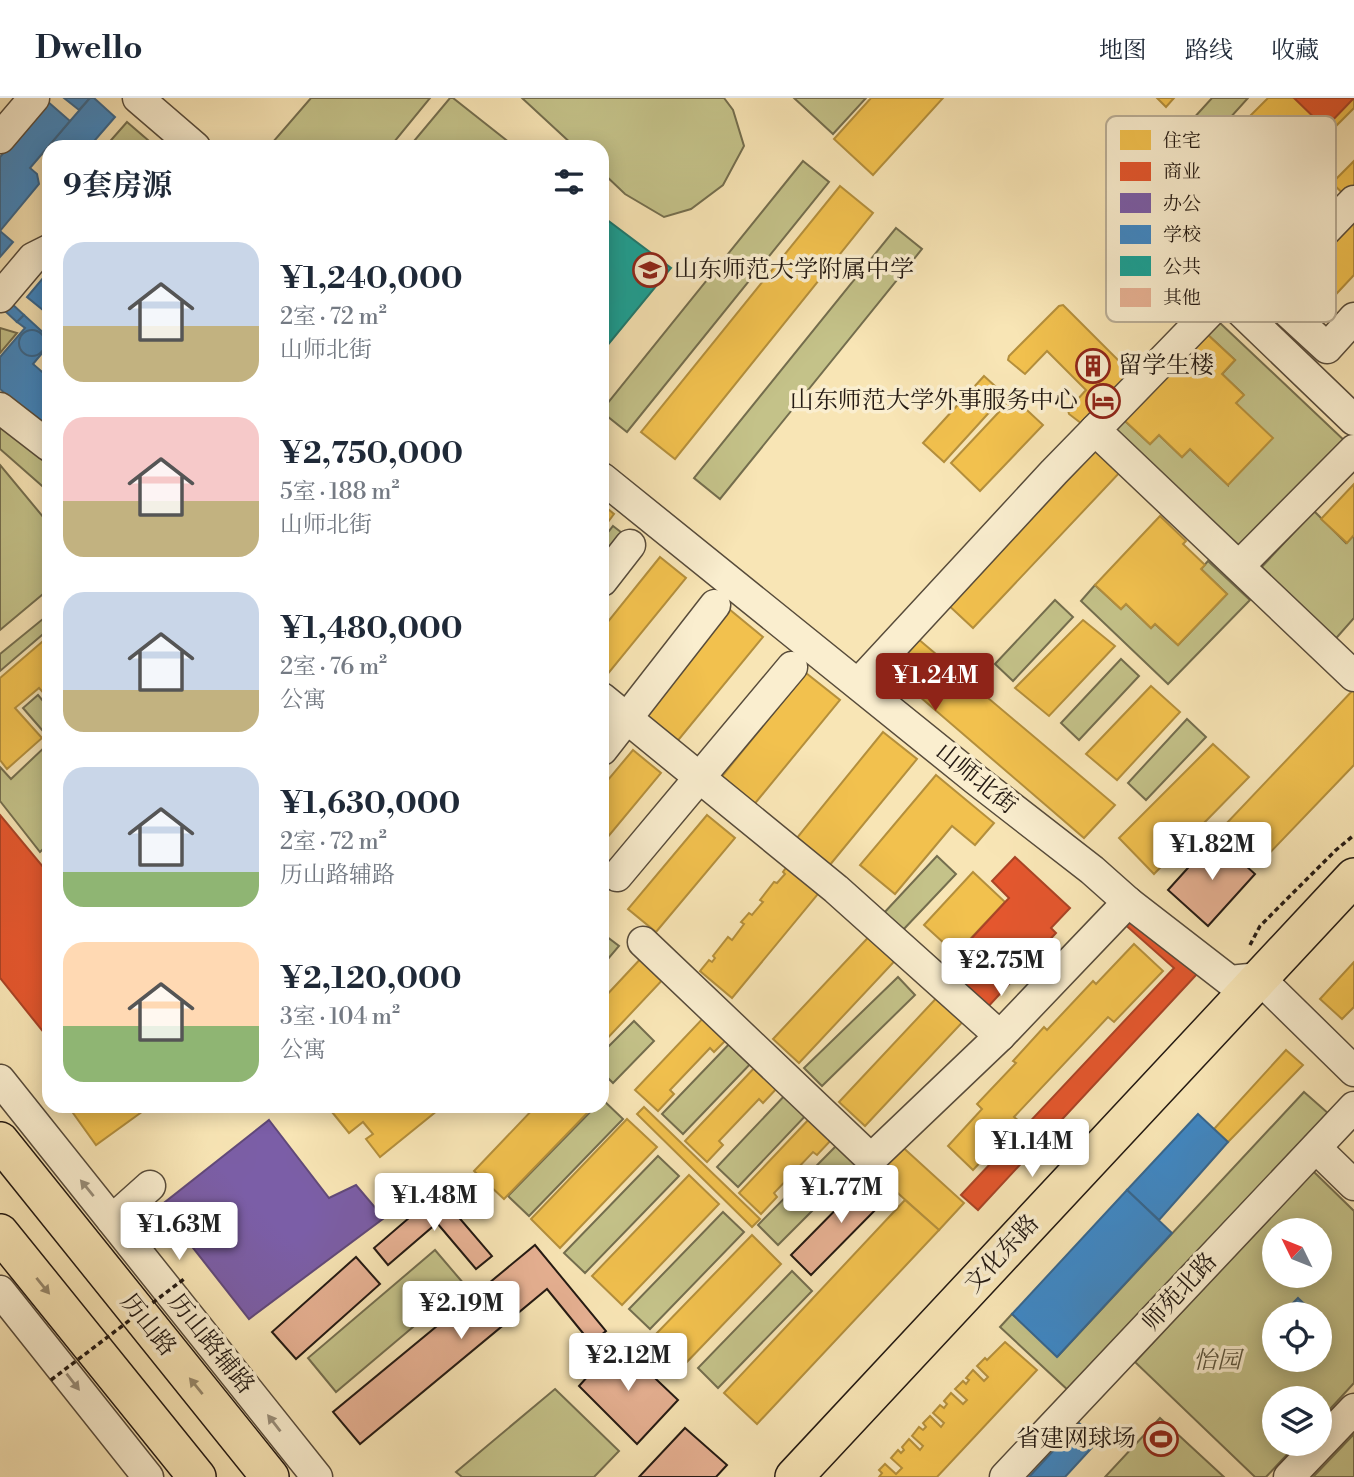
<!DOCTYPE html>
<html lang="zh">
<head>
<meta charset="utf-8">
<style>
  :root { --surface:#fff; --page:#f6f6f7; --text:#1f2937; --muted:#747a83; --line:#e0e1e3; --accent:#8f2418 }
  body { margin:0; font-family:"Libre Bodoni","Noto Serif SC",serif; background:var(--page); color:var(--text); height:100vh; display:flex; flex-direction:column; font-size:26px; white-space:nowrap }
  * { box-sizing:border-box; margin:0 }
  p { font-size:23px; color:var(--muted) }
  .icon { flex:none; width:38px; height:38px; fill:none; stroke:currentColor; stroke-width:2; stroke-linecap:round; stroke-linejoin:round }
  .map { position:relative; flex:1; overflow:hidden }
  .sheet { position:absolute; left:42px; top:42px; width:567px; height:973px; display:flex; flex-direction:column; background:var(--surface); border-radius:21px; box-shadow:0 4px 18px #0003 }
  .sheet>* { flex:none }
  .needle { width:46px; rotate:313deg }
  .buttons { position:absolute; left:1262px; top:1120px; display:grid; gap:14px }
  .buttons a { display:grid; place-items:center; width:70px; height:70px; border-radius:50%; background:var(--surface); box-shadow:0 4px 18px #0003; font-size:35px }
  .price { position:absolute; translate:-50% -60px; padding:0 16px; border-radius:7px; background:#fff; color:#222; font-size:23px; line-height:46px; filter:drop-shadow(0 2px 4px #0008) }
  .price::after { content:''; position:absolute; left:50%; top:42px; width:21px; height:16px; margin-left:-10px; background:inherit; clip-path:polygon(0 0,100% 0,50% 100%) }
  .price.on { background:var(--accent); color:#fff }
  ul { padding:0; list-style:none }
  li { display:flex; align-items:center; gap:21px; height:175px; padding:0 21px }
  li span { display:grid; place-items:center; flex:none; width:196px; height:140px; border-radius:21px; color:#555 }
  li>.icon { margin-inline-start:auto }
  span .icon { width:84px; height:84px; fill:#fffc; stroke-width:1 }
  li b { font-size:30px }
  h2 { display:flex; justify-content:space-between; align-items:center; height:84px; padding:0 21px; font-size:30px }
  header { display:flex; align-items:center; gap:42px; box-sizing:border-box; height:98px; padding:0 35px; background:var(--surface); border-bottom:2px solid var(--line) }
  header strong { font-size:33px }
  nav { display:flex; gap:38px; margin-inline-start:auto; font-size:24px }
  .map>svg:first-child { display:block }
  .green { fill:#c4c289; stroke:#746e4e; stroke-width:2; fill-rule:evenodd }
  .homes { fill:#f2c14e; stroke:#b48f3c; stroke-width:2 }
  .shops { fill:#e4572e; stroke:#aa4426; stroke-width:2 }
  .offices { fill:#7b5ea7; stroke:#61497a; stroke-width:2 }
  .schools { fill:#3f88c5; stroke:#37678f; stroke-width:2 }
  .public { fill:#17a398; stroke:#1b7a70; stroke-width:2 }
  .building { fill:#e7b193; stroke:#231912; stroke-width:2 }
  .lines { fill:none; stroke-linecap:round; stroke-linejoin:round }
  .minor-casing { stroke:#584c3b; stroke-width:33 }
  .major-casing { stroke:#231912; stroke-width:40 }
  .path { stroke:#231912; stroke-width:3.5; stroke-dasharray:5 3.5; stroke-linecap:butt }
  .minor { stroke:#faeecf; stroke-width:30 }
  .major { stroke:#f8e5b5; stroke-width:37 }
  .path-bridge { stroke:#231912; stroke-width:3.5; stroke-dasharray:5 3.5; stroke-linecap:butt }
  .oneway { fill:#998e7a }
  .oneway2 { fill:#98896c }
  .labels { text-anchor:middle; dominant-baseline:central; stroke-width:7; stroke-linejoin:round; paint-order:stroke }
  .poi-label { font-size:24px; fill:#231912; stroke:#faeecf; text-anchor:start }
  .street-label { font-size:24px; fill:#231912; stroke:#faeecf }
  .park-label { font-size:24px; font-style:italic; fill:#5b543c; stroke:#faeecf }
  .key { fill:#faeecf; stroke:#baae96; stroke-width:2 }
  .key-label { font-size:19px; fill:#231912 }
</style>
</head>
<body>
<header>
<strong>Dwello</strong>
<nav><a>地图</a><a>路线</a><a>收藏</a></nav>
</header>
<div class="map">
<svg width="1354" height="1379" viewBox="0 0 1354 1379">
  <rect width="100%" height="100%" fill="#f8e5b5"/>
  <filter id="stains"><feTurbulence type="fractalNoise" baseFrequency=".00286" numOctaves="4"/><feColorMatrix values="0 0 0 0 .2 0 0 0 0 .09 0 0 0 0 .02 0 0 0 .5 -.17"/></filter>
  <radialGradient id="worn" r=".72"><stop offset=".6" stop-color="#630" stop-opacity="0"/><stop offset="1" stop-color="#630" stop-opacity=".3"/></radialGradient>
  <g class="green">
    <polygon points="311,0 430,0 390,49 277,49 272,45"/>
    <polygon points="450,0 453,0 515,49 409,49"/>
    <polygon points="522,0 724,0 733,12 744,48 723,87 691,111 664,119 625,96 602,74 602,49 575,49"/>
    <polygon points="794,0 866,0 833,36"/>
    <polygon points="1212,0 1248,0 1201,52 1181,34"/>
    <polygon points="127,24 156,49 105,49"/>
    <polygon points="803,63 829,84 627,334 602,314 602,312"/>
    <polygon points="1319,94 1338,111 1273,182 1254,164"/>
    <polygon points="896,130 922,151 720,401 694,380"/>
    <polygon points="1220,225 1347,345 1237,460 1108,339 1124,322 1150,346 1159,337 1182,359 1190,351 1228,387 1236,305 1243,296 1222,276 1235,262 1208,237"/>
    <polygon points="0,230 17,235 0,255"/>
    <polygon points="0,322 49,360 49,394 0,351"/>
    <polygon points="0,367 49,426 49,491 0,532"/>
    <polygon points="1314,413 1346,445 1354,437 1354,520 1331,546 1257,474"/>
    <polygon points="613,428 643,451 602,503 602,442"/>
    <polygon points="1208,463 1250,502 1168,586 1081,503 1095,487 1121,511 1126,506 1151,530 1155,526 1178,547 1227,496 1201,471"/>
    <polygon points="1055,502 1073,519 1013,583 995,566"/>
    <polygon points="49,516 49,531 0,573 0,556"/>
    <polygon points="1121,561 1139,578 1079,642 1061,625"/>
    <polygon points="38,597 49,610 49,640 23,610"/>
    <polygon points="1187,621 1206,639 1146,702 1128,685"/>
    <polygon points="49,645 49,745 40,754 0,703 0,669 11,681"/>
    <polygon points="937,758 956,776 902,833 883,816"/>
    <polygon points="602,835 619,848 602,868"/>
    <polygon points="898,879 915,897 822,988 804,970"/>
    <polygon points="634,923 654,943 613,985 602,974 602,955"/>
    <polygon points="734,941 755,961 683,1036 662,1016"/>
    <polygon points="788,994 809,1014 738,1089 717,1069"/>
    <polygon points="1304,994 1329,1016 1070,1294 1000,1229 1012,1216 1058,1258"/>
    <polygon points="602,1001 623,1021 529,1118 508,1098 596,1008 602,1008"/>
    <polygon points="837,1047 858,1067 778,1147 758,1127"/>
    <polygon points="658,1058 679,1078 585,1175 564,1155"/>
    <path d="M1313,1073L1354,1113V1285L1320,1322V1300H1274V1346H1297L1266,1379H1255L1135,1264ZM1274,1132H1320V1178H1274ZM1274,1216H1320V1262H1274Z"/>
    <polygon points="723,1114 744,1134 650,1231 629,1211"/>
    <polygon points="435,1152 464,1186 336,1294 308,1260"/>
    <polygon points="792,1173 812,1193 718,1290 698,1270"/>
    <polygon points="555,1291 619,1353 594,1379 462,1379 456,1374"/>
    <polygon points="1160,1320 1224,1379 1105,1379"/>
    <polygon points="1354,1336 1354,1379 1313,1379"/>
  </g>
  <g class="homes">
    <polygon points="871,0 943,0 873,77 834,41"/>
    <polygon points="1157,0 1174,0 1166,9"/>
    <polygon points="1268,0 1354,0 1354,10 1263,101 1215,53"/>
    <polygon points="1354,63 1354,106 1332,85"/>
    <polygon points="840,88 873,115 675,361 641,334"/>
    <polygon points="1354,117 1354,177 1311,223 1281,195"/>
    <polygon points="1063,207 1131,275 1082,326 1069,316 1068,312 1086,292 1047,253 1025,276 1008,262 1009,258 1059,208"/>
    <polygon points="1208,237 1235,262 1222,276 1244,297 1236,305 1273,340 1228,387 1190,351 1182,359 1159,337 1150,346 1124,322"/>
    <polygon points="984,278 1005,297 944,364 923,345"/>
    <polygon points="1013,299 1043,327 980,393 951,365"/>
    <polygon points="1098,350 1122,372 973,530 945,504 1034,408 1039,413"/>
    <polygon points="1354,386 1354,437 1347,445 1321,421"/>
    <polygon points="602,406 614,416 602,432"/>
    <polygon points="1160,418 1186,443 1183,446 1205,467 1201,471 1227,496 1178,547 1155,526 1151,530 1126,506 1121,511 1095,487"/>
    <polygon points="660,459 686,480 602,583 602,531"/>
    <polygon points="729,511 763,539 675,646 642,619"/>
    <polygon points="1083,522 1115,548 1049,618 1015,590"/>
    <polygon points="898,524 1115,707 1084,740 870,556"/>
    <polygon points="49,538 49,601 39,590 15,610 42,640 7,671 0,662 0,580"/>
    <polygon points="806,575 840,602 752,709 719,682"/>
    <polygon points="1151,588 1180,614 1117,682 1086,656"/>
    <polygon points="1354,591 1354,667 1261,764 1224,728"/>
    <polygon points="883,634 917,661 829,768 796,741"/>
    <polygon points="1213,646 1249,679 1154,776 1119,740"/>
    <polygon points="633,652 661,675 602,746 602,689"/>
    <polygon points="936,677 994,725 975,747 952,728 895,796 860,767"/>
    <polygon points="707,717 735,740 656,834 628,811"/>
    <polygon points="791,763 823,790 732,900 700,873 709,862 712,864 715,860 713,858 728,839 732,842 744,826 741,824 749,815 752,817 763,804 760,802 774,784 777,785 785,776 783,774"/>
    <polygon points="10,769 27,789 13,801 29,819 43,807 49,815 49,836 47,838 49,840 49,915 24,886 34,878 0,839 0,778"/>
    <polygon points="973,774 1005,804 956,856 924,827"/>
    <polygon points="878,829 904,853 799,965 773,941"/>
    <polygon points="1134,846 1163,873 1114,924 1108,919 1014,1019 1019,1023 973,1072 948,1048 982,1011 977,1006 1016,965 1013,963 1044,929 1047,932 1093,883 1096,886"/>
    <polygon points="645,856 667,877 602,946 602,902"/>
    <polygon points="1354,864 1354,909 1342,921 1320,901"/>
    <polygon points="944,892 970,916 865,1028 839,1004"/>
    <polygon points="708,915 731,937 714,954 710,950 670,992 674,996 658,1013 635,992"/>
    <polygon points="1286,952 1303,967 1228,1044 1214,1031"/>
    <polygon points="757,967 779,988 763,1005 759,1001 719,1043 723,1047 707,1064 685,1043"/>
    <polygon points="82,1008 150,1008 96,1047 73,1015"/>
    <polygon points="319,1008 443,1008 380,1059 366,1041 373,1036 363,1024 349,1035 328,1009 323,1013"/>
    <polygon points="536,1008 594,1008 504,1101 474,1073"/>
    <polygon points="644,1009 760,1121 752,1129 637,1016"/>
    <polygon points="811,1019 833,1040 817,1057 813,1054 774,1095 777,1099 761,1116 739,1095"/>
    <polygon points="627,1021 657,1049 560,1150 531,1121"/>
    <polygon points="897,1044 964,1105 939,1132 872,1072"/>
    <polygon points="689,1077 719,1106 622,1207 592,1178"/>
    <polygon points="905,1102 939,1132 757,1326 724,1295"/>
    <polygon points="752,1137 781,1166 684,1267 654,1238"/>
    <polygon points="1005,1244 1037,1272 937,1379 879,1379 882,1375 879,1372 885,1366 896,1376 902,1370 891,1360 898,1352 901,1355 904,1352 902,1349 909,1341 920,1352 923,1348 912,1338 919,1329 923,1332 926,1329 923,1325 930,1318 941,1329 944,1325 933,1315 940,1307 944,1310 947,1306 944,1303 951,1295 963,1306 967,1302 955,1291 963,1283 966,1286 969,1282 966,1280 973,1272 984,1283 988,1279 977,1268 985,1260 987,1262"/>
  </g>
  <g class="shops">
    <polygon points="1294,0 1354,0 1325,30"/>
    <polygon points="0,717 49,776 49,941 0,880"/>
    <polygon points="1015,759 1070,810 1051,830 1056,835 985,912 942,872 1009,800 992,783"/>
    <polygon points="1132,813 1197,876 978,1112 961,1097 1174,870 1122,824"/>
  </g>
  <polygon class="offices" points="269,1022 329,1100 356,1087 384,1120 249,1221 160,1108"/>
  <g class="schools">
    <polygon points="64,0 90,0 79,12"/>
    <polygon points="90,0 94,0 115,19 89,49 49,49 49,58 44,53"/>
    <polygon points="47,3 70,23 30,70 37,76 39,86 0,133 0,59"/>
    <polygon points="0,133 13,144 0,159"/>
    <polygon points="49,173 49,217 27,199"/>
    <polygon points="10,204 24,217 17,224 5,213 0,214 0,205"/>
    <polygon points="24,217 49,240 49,247 33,266 49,280 49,334 0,291 0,259 25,230 17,224"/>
    <circle cx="32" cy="245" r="13"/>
    <polygon points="1198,1016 1228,1044 1159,1122 1127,1092"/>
    <polygon points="1127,1092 1172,1135 1057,1259 1012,1216"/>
    <polygon points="1298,1200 1312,1213 1309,1216 1285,1216 1283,1215"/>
    <polygon points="1079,1325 1099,1342 1065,1379 1029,1379"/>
  </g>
  <polygon class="public" points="602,118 671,170 602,254"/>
  <g class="building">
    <polygon points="1215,740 1255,776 1208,828 1168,792"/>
    <polygon points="870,1077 890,1097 811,1177 791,1157"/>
    <polygon points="438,1095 492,1158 476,1171 437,1125 388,1167 374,1150"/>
    <polygon points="535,1147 606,1233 591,1245 547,1191 360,1346 333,1314"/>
    <polygon points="356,1159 380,1186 296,1261 272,1234"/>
    <polygon points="618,1245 678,1302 637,1346 579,1288"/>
    <polygon points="685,1330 727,1367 716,1379 639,1379"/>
  </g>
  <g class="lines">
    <g class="minor-casing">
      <g id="minor">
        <polyline points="138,0 195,49"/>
        <polyline points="0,40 34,0"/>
        <polyline points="1354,103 1266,194 1327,250 1354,220"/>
        <polyline points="0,199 33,160 49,152"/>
        <polyline points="0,310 49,348"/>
        <polyline points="1354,322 1225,198 1095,332 1354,578"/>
        <polyline points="602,380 975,681 1092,772 1128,804 1230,883 1259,880 1354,973"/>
        <polyline points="1239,468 1354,352"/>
        <polyline points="602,483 630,447"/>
        <polyline points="858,586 1054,374 1095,332"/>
        <polyline points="602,600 836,791 1000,938"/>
        <polyline points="602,652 715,507"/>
        <polyline points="617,778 792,569"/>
        <polyline points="643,844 871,1061 1000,938 1128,804"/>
        <polyline points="0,982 317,1379"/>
        <polyline points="1316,1050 1354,1087"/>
        <polyline points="112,1122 150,1088"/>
        <polyline points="0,1193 148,1379"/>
        <polyline points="1005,1379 1354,1009"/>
        <polyline points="1289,1379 1354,1311"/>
      </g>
    </g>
    <g class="major-casing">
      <g id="major">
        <polyline points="0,1043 270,1379"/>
        <polyline points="0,1135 197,1379"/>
        <polyline points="794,1379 1354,779"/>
      </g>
    </g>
    <polyline class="path" points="1250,847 1260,828 1336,752 1354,737"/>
    <use href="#minor" class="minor"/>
    <use href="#major" class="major"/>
    <polyline class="path-bridge" points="51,1282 184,1181"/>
  </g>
  <defs><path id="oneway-solid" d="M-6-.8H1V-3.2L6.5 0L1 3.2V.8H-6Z" transform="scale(1.75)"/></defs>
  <g class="oneway">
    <use href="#oneway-solid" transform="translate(87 1090) rotate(-129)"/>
    <use href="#oneway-solid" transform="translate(73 1284) rotate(52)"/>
    <use href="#oneway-solid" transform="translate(274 1325) rotate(-128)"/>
  </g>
  <g class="oneway2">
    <use href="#oneway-solid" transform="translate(43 1188) rotate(51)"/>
    <use href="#oneway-solid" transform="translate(196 1288) rotate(-129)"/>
  </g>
  <defs>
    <g id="school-ring" transform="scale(1.75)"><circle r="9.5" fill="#faeecf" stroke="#8f2418" stroke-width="1.5"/><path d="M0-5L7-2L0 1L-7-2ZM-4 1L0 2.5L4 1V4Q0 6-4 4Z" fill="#8f2418"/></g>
    <g id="building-ring" transform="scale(1.75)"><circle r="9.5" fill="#faeecf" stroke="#8f2418" stroke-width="1.5"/><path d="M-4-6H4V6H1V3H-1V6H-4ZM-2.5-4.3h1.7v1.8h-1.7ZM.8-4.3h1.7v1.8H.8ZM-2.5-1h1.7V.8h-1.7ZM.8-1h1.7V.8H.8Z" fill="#8f2418"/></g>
    <g id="hotel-ring" transform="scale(1.75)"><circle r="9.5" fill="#faeecf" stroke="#8f2418" stroke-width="1.5"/><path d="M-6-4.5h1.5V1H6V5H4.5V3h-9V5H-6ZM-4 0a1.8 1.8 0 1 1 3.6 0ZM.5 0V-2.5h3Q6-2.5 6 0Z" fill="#8f2418"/></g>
    <g id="stadium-ring" transform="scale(1.75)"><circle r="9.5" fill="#faeecf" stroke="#8f2418" stroke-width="1.5"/><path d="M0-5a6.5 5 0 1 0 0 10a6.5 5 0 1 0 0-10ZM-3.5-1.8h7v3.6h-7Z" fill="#8f2418"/></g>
  </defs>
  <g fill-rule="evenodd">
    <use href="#school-ring" x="650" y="172"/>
    <use href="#building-ring" x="1093" y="268"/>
    <use href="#hotel-ring" x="1103" y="303"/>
    <use href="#stadium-ring" x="1161" y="1341"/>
  </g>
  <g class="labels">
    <g class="poi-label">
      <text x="674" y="172">山东师范大学附属中学</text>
      <text x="1118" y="268">留学生楼</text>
      <text x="1078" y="303" text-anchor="end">山东师范大学外事服务中心</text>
      <text x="1136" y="1341" text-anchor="end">省建网球场</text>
    </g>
    <g class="street-label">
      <text transform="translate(976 681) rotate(39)">山师北街</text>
      <text transform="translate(1002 1156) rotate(-47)">文化东路</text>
      <text transform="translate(1180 1194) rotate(-47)">师苑北路</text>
      <text transform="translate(148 1227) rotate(51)">历山路</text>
      <text transform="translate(211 1246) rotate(51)">历山路辅路</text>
    </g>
    <g class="park-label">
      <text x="1217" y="1263">怡园</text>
    </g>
  </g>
  <rect x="1106" y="18" width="230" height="206" rx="10" class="key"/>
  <rect x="1120" y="32" width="31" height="20" fill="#f2c14e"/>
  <rect x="1120" y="64" width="31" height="19" fill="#e4572e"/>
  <rect x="1120" y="95" width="31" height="20" fill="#7b5ea7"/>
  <rect x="1120" y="127" width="31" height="19" fill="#3f88c5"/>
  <rect x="1120" y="158" width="31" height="20" fill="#17a398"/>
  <rect x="1120" y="190" width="31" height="19" fill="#e7b193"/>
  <g class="key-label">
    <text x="1163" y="49">住宅</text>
    <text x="1163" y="80">商业</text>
    <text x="1163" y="112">办公</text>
    <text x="1163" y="143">学校</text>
    <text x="1163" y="175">公共</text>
    <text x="1163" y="206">其他</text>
  </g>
  <rect width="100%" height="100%" filter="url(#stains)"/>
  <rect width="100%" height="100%" fill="url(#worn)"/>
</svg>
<div class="buttons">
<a><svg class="needle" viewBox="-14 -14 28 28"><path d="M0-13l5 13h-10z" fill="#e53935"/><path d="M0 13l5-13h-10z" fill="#747a83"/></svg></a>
<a><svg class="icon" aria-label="locate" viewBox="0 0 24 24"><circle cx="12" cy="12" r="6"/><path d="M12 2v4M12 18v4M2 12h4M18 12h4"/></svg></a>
<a><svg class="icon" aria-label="layers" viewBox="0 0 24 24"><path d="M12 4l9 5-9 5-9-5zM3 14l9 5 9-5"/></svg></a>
</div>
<b class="price on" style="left:935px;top:615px">¥1.24M</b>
<b class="price" style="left:1212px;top:784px">¥1.82M</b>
<b class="price" style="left:1001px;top:900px">¥2.75M</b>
<b class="price" style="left:1032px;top:1081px">¥1.14M</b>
<b class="price" style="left:841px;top:1127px">¥1.77M</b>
<b class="price" style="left:434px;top:1135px">¥1.48M</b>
<b class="price" style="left:179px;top:1164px">¥1.63M</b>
<b class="price" style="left:461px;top:1243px">¥2.19M</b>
<b class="price" style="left:628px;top:1295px">¥2.12M</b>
<section class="sheet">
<h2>9套房源<svg class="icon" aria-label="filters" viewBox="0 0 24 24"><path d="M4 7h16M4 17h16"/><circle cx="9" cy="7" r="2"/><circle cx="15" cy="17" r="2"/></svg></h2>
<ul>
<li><span style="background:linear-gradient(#c9d6e8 60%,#c2b280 0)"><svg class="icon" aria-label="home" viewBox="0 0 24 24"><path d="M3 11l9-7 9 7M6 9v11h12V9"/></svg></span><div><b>¥1,240,000</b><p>2室 · 72 m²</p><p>山师北街</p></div></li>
<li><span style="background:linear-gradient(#f6c9c9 60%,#c2b280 0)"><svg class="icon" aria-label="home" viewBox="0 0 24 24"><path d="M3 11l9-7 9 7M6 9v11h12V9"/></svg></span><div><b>¥2,750,000</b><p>5室 · 188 m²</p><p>山师北街</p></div></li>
<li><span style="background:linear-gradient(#c9d6e8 70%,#c2b280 0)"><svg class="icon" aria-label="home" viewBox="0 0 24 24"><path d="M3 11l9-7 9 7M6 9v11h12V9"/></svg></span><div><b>¥1,480,000</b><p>2室 · 76 m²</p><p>公寓</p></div></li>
<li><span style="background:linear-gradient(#c9d6e8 75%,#8fb573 0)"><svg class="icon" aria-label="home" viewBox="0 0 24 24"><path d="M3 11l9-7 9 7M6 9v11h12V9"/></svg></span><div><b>¥1,630,000</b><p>2室 · 72 m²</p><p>历山路辅路</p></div></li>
<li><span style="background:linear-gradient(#ffd9b3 60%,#8fb573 0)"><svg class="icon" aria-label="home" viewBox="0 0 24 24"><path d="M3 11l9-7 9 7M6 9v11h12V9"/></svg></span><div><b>¥2,120,000</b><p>3室 · 104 m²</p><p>公寓</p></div></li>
</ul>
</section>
</div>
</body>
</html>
